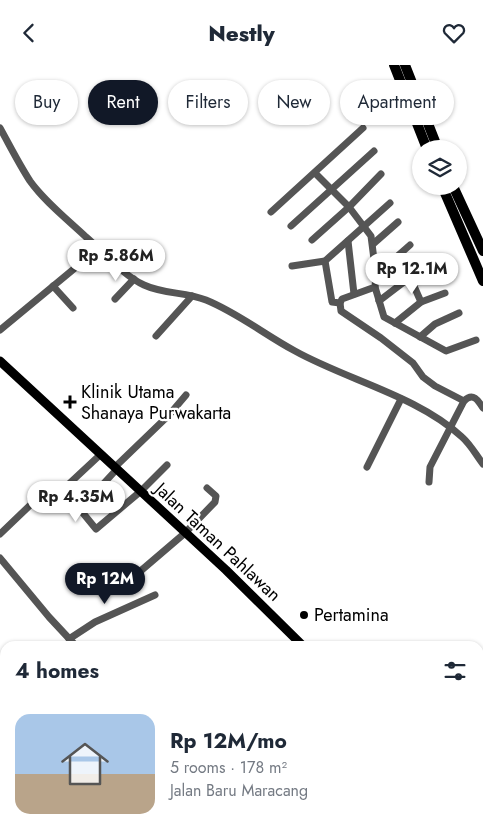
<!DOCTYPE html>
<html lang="en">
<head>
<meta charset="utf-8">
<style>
  :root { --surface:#fff; --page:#f6f6f7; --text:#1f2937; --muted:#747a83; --accent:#111827 }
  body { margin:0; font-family:Jost,sans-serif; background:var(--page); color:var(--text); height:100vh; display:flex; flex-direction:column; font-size:19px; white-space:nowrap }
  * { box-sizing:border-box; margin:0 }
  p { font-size:16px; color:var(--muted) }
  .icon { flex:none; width:28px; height:28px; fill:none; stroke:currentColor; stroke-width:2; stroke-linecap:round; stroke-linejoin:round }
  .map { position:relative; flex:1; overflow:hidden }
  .side { position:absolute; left:0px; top:576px; width:484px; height:196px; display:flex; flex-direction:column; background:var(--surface); border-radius:15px 15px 0 0; box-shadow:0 1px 4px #0004 }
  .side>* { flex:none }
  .banner { position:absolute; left:15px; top:15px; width:454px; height:45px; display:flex; gap:10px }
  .fabs { position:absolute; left:412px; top:75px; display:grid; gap:10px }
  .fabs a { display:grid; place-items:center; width:55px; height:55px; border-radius:50%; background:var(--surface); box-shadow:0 1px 4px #0004; font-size:25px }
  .price { position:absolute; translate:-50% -42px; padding:0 11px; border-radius:18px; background:#fff; color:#222; font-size:16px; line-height:32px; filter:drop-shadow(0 1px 2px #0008) }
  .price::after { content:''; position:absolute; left:50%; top:30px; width:15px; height:11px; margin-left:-8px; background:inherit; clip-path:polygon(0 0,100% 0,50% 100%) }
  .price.selected { background:var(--accent); color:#fff }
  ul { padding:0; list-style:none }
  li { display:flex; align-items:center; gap:15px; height:125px; padding:0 15px }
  li span { display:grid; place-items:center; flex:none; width:140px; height:100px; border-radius:15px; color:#555 }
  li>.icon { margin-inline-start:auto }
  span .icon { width:60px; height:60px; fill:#fffc; stroke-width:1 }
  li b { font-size:21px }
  h2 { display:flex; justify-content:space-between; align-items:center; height:60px; padding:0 15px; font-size:21px }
  .tag { padding:0 18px; border-radius:22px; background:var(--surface); box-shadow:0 1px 4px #0004; font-size:18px; line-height:45px }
  .tag.selected { background:var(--accent); color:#fff }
  header { display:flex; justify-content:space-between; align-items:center; height:65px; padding:0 15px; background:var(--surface); font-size:22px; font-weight:800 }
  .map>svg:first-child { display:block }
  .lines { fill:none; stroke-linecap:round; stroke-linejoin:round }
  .minor { stroke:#555; stroke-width:7 }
  .major { stroke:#000; stroke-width:9 }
  .highway { stroke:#000; stroke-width:10 }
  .poi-dot { fill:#000; stroke:#fff; stroke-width:2 }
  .labels { text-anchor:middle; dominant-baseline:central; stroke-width:4.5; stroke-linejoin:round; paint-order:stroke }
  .poi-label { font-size:18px; fill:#000; stroke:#fff; text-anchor:start }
  .street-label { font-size:18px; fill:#000; stroke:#fff }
</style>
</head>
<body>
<header><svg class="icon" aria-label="back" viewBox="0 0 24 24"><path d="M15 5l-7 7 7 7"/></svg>Nestly<svg class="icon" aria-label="heart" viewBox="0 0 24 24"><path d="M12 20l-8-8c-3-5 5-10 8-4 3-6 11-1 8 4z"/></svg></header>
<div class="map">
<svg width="483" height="772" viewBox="0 0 483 772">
  <rect width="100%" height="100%" fill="#fff"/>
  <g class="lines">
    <g class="minor">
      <path d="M0,63C10,81 19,99 30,116C45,137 67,154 86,172C102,186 124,211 144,220C163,229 186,227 206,235C238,248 265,270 295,286C347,315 418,331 462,372C471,380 476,390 483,399"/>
      <polyline points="315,108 349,142 371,171 376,210 375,222 342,234 340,238 341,246 381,273 413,298 423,312 435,321 464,336"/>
      <polyline points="271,147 363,63"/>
      <polyline points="291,161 374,86"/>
      <polyline points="312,175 349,142 381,109"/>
      <polyline points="348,176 354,229"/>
      <polyline points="373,179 398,157"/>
      <polyline points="325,196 332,237 340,238"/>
      <polyline points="292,201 325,196 390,138"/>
      <polyline points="376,210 410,180"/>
      <polyline points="410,212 421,237"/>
      <polyline points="53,221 73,243"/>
      <polyline points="375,222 384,252 446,286 476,275"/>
      <polyline points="115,234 134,214"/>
      <polyline points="379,236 417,207"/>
      <polyline points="395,258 421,237 445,228"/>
      <polyline points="0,265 98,184"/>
      <polyline points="156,271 192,231"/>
      <polyline points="420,272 435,259 459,248"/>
      <polyline points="115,402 169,350 186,330"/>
      <polyline points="367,402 401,334"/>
      <path d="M429,417L430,402L464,336C473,327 478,335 483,343"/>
      <polyline points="64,425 96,464 141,426 167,400"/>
      <polyline points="93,430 117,404"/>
      <polyline points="0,469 46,425 49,425 54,430 57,430 101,389"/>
      <polyline points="0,493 49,552 76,581"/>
      <polyline points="130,515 185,468 215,437 216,431 207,423"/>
      <polyline points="69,574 95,557 155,530"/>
      <polyline points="479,599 483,597"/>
      <polyline points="0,632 5,638"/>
      <polyline points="479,643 481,642"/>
      <polyline points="0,672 5,669"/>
      <polyline points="479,718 483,715"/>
      <polyline points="479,747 483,745"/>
      <polyline points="58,768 60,772"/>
      <polyline points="106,768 108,772"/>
      <polyline points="404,768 406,772"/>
      <polyline points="182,771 186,768"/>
      <polyline points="79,772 89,768"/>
      <polyline points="225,772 230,768"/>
      <polyline points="267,772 272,768"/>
      <polyline points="320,772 324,768"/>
    </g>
    <g class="major">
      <polyline points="0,296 226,505 303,581"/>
      <polyline points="468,768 472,772"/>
    </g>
    <g class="highway">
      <polyline points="394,0 427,84"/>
      <polyline points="405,0 438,84"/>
      <polyline points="442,121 483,216"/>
      <polyline points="453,121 483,186"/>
    </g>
  </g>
  <g class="poi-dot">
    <path d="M67.5 329.5h5v5h5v5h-5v5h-5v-5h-5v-5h5z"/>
    <circle cx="304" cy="550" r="5"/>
  </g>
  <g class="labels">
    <g class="poi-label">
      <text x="81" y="327">Klinik Utama<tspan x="81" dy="21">Shanaya Purwakarta</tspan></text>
      <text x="314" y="550">Pertamina</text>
    </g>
    <g class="street-label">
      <text transform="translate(218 477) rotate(43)">Jalan Taman Pahlawan</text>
    </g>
  </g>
</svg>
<div class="fabs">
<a><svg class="icon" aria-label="layers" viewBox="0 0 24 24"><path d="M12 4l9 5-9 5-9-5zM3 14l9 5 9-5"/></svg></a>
</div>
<b class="price" style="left:116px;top:217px">Rp 5.86M</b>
<b class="price" style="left:412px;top:230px">Rp 12.1M</b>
<b class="price" style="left:76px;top:458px">Rp 4.35M</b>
<b class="price selected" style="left:105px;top:540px">Rp 12M</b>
<div class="banner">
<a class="tag">Buy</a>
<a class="tag selected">Rent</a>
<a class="tag">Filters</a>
<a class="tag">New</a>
<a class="tag">Apartment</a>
</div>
<section class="side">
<h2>4 homes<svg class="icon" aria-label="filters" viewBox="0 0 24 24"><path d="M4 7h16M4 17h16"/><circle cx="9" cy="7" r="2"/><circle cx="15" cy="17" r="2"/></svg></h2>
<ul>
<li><span style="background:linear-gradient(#a9c7e8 60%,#b9a48a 0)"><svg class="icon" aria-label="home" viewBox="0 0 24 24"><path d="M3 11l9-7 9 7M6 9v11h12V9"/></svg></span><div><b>Rp 12M/mo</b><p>5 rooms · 178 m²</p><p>Jalan Baru Maracang</p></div></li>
</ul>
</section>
</div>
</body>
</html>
